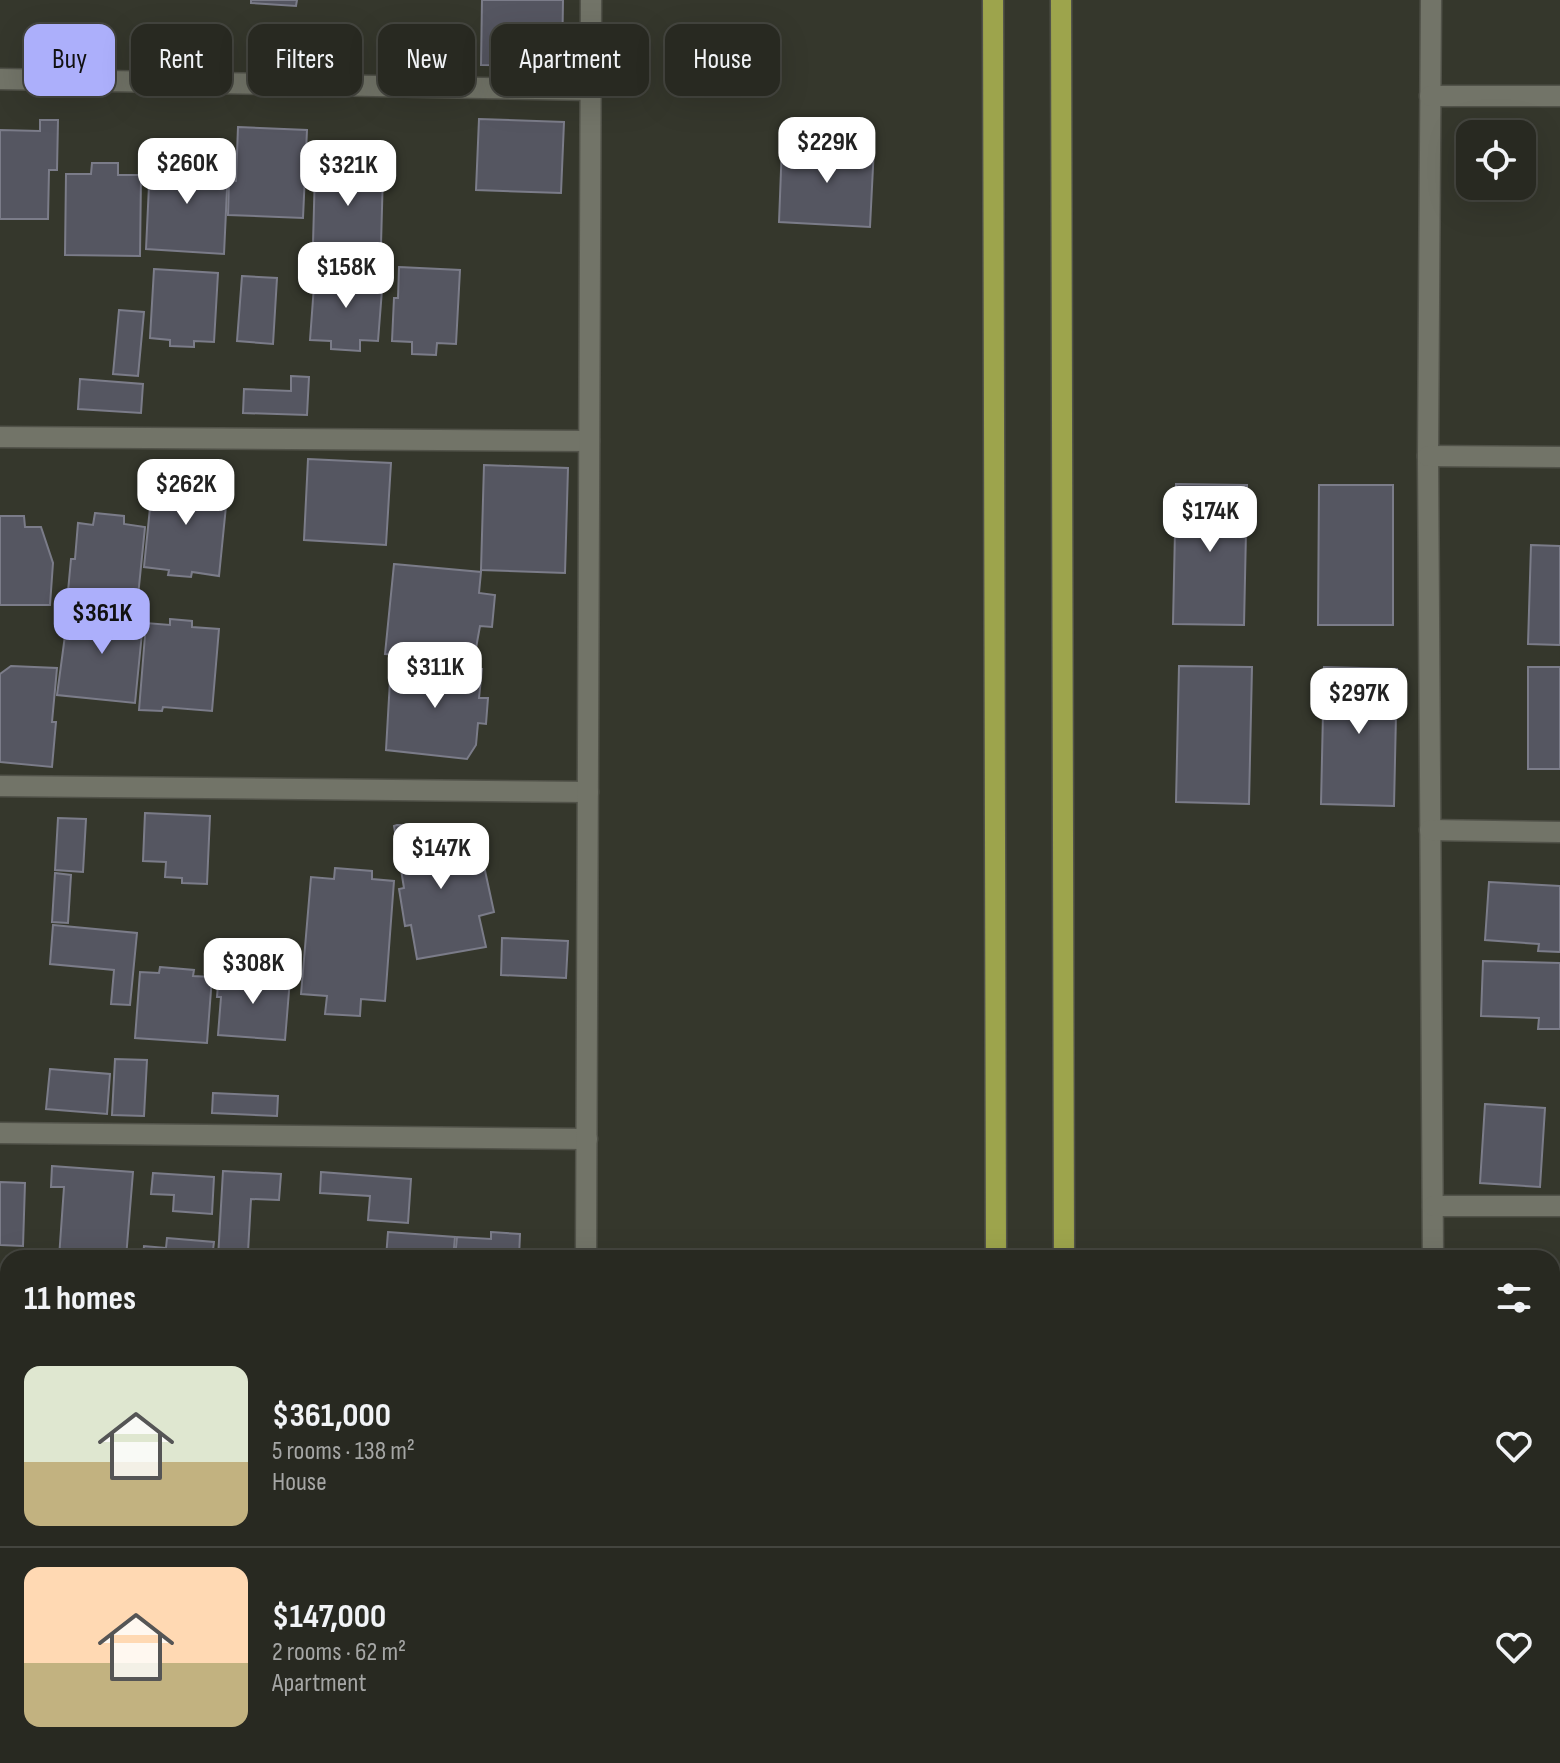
<!DOCTYPE html>
<html lang="en">
<head>
<meta charset="utf-8">
<style>
  :root { --surface:#282921; --page:#34352e; --text:#f1f3f6; --muted:#a5a6a5; --line:#44453f; --accent:#acaffb }
  body { margin:0; font-family:"Sofia Sans Condensed",sans-serif; background:var(--page); color:var(--text); height:100vh; display:flex; flex-direction:column; font-size:30px; white-space:nowrap }
  * { box-sizing:border-box; margin:0 }
  p { font-size:26px; color:var(--muted) }
  .icon { flex:none; width:44px; height:44px; fill:none; stroke:currentColor; stroke-width:2; stroke-linecap:round; stroke-linejoin:round }
  .map { position:relative; flex:1; overflow:hidden }
  .panel { position:absolute; left:0px; top:1250px; width:1560px; height:514px; display:flex; flex-direction:column; background:var(--surface); border-radius:24px 24px 0 0; box-shadow:0 8px 32px #0002,0 0 0 2px var(--line) }
  .panel>* { flex:none }
  .banner { position:absolute; left:24px; top:24px; width:800px; height:72px; display:flex; gap:16px }
  .fabs { position:absolute; left:1456px; top:120px; display:grid; gap:16px }
  .fabs a { display:grid; place-items:center; width:80px; height:80px; border-radius:16px; background:var(--surface); box-shadow:0 8px 32px #0002,0 0 0 2px var(--line); font-size:40px }
  .price { position:absolute; translate:-50% -68px; padding:0 18px; border-radius:16px; background:#fff; color:#222; font-size:26px; line-height:52px; filter:drop-shadow(0 2px 4px #0008) }
  .price::after { content:''; position:absolute; left:50%; top:48px; width:24px; height:18px; margin-left:-12px; background:inherit; clip-path:polygon(0 0,100% 0,50% 100%) }
  .price.active { background:var(--accent); color:#111 }
  ul { padding:0; list-style:none }
  li { display:flex; align-items:center; gap:24px; height:200px; padding:0 24px }
  li+li { border-top:2px solid var(--line) }
  li span { display:grid; place-items:center; flex:none; width:224px; height:160px; border-radius:16px; color:#555 }
  li>.icon { margin-inline-start:auto }
  span .icon { width:96px; height:96px; fill:#fffc; stroke-width:1 }
  li b { font-size:34px }
  h2 { display:flex; justify-content:space-between; align-items:center; height:96px; padding:0 24px; font-size:34px }
  .pill { padding:0 28px; border-radius:16px; background:var(--surface); box-shadow:0 8px 32px #0002,0 0 0 2px var(--line); font-size:28px; line-height:72px }
  .pill.active { background:var(--accent); color:#111 }
  .map>svg:first-child { display:block }
  .building { fill:#555661; stroke:#7b7c89; stroke-width:2 }
  .lines { fill:none; stroke-linecap:round; stroke-linejoin:round }
  .minor-casing { stroke:#515249; stroke-width:23 }
  .major-casing { stroke:#515249; stroke-width:23 }
  .minor { stroke:#727468; stroke-width:20 }
  .major { stroke:#9da44c; stroke-width:20 }
</style>
</head>
<body>
<div class="map">
<svg width="1560" height="1763" viewBox="0 0 1560 1763">
  <rect width="100%" height="100%" fill="#35372c"/>
  <g class="building">
    <polygon points="251,0 297,0 296,6 251,3"/>
    <polygon points="482,0 563,0 562,66 481,65"/>
    <polygon points="479,119 564,122 561,193 476,190"/>
    <polygon points="40,120 58,120 57,170 49,170 48,219 0,219 0,130 40,131"/>
    <polygon points="238,127 307,130 303,218 228,215 229,181 236,181"/>
    <polygon points="782,145 874,147 870,227 779,222"/>
    <polygon points="172,148 192,149 191,166 228,168 224,254 146,249 150,164 172,165"/>
    <polygon points="92,163 118,163 118,175 141,175 140,256 65,255 66,174 91,174"/>
    <polygon points="315,170 383,172 381,245 313,244"/>
    <polygon points="399,267 460,270 456,344 437,343 436,355 412,354 412,342 392,341 394,298 398,298"/>
    <polygon points="154,269 218,273 214,342 194,341 194,347 170,346 170,340 150,338"/>
    <polygon points="315,272 383,277 378,341 360,340 360,351 331,349 331,341 310,340"/>
    <polygon points="242,276 277,278 273,344 237,341"/>
    <polygon points="119,310 144,312 138,376 113,374"/>
    <polygon points="291,376 309,377 307,415 243,413 244,389 291,391"/>
    <polygon points="80,379 143,384 141,413 78,409"/>
    <polygon points="308,459 391,463 386,545 304,540"/>
    <polygon points="484,465 568,468 565,573 481,570"/>
    <polygon points="153,478 228,486 219,576 192,572 191,577 168,575 169,570 144,567"/>
    <polygon points="1176,484 1247,485 1244,625 1173,624"/>
    <polygon points="1319,485 1393,485 1393,625 1318,625"/>
    <polygon points="95,513 124,516 124,524 145,527 137,606 67,602 71,559 75,559 78,523 93,525"/>
    <polygon points="0,516 24,516 25,527 41,527 53,563 50,605 0,605"/>
    <polygon points="1531,545 1560,546 1560,645 1528,644"/>
    <polygon points="394,564 481,572 479,593 495,595 492,627 480,626 476,648 466,659 385,654"/>
    <polygon points="68,613 144,613 135,703 57,695"/>
    <polygon points="170,619 192,621 192,627 219,629 212,711 163,707 162,711 139,710 146,623 170,625"/>
    <polygon points="391,663 482,669 479,698 488,698 486,724 478,723 476,745 467,759 386,750"/>
    <polygon points="11,666 57,668 52,722 56,722 52,767 0,762 0,674"/>
    <polygon points="1179,666 1252,667 1249,804 1176,802"/>
    <polygon points="1324,667 1397,669 1394,806 1321,804"/>
    <rect x="1528" y="667" width="32" height="102"/>
    <polygon points="145,813 210,816 207,884 182,883 182,878 165,877 166,862 143,861"/>
    <polygon points="58,818 86,819 83,872 55,870"/>
    <polygon points="397,825 460,827 469,869 484,866 494,912 479,916 486,947 417,959 411,925 405,926 399,889 404,888 394,826"/>
    <polygon points="335,868 372,871 372,879 394,881 385,1001 361,999 360,1016 325,1014 327,996 301,994 311,877 334,879"/>
    <polygon points="55,873 71,875 68,923 52,922"/>
    <polygon points="1489,882 1560,886 1560,952 1538,951 1539,944 1485,940"/>
    <polygon points="53,925 137,933 130,1005 111,1004 114,970 50,964"/>
    <polygon points="502,938 568,941 566,978 501,975"/>
    <polygon points="1483,961 1560,963 1560,1029 1538,1029 1539,1018 1481,1016"/>
    <polygon points="160,967 194,970 193,976 212,977 207,1043 135,1038 140,972 159,973"/>
    <polygon points="219,973 290,979 285,1040 218,1035 221,997 217,997"/>
    <polygon points="115,1059 147,1060 144,1116 112,1115"/>
    <polygon points="50,1069 110,1074 107,1114 46,1109"/>
    <polygon points="213,1093 278,1096 277,1116 212,1113"/>
    <polygon points="1485,1104 1545,1108 1540,1187 1480,1183"/>
    <polygon points="52,1166 133,1172 126,1258 59,1258 64,1187 51,1187"/>
    <polygon points="223,1171 281,1174 279,1200 251,1199 248,1252 300,1254 300,1258 218,1258"/>
    <polygon points="321,1172 411,1179 408,1223 368,1220 370,1196 320,1193"/>
    <polygon points="153,1173 214,1177 212,1214 173,1211 174,1195 151,1194"/>
    <polygon points="0,1182 25,1183 23,1246 0,1245"/>
    <polygon points="388,1232 455,1237 453,1258 386,1258"/>
    <polygon points="491,1232 520,1234 519,1258 455,1258 457,1237 491,1239"/>
    <polygon points="167,1238 214,1242 212,1258 143,1258 144,1246 166,1248"/>
    <polygon points="0,1566 8,1566 8,1661 0,1660"/>
    <polygon points="1552,1750 1552,1763 1520,1763 1521,1756 1552,1756"/>
  </g>
  <g class="lines">
    <g class="minor-casing">
      <g id="minor">
        <polyline points="1431,0 1428,456 1433,1258"/>
        <polyline points="0,79 591,90"/>
        <polyline points="1430,96 1560,96"/>
        <polyline points="0,437 589,441"/>
        <polyline points="1428,456 1560,457"/>
        <polyline points="0,786 588,792"/>
        <polyline points="1430,830 1560,832"/>
        <polyline points="0,1133 587,1139"/>
        <polyline points="1433,1206 1560,1206"/>
        <polyline points="586,1258 591,0"/>
        <polyline points="0,1480 8,1481"/>
        <polyline points="1552,1571 1560,1572"/>
        <polyline points="1437,1756 1437,1763"/>
        <polyline points="584,1763 584,1756"/>
      </g>
    </g>
    <g class="major-casing">
      <g id="major">
        <polyline points="993,0 996,1258"/>
        <polyline points="1061,0 1064,1258"/>
        <polyline points="997,1756 997,1763"/>
        <polyline points="1065,1756 1065,1763"/>
      </g>
    </g>
    <use href="#minor" class="minor"/>
    <use href="#major" class="major"/>
  </g>
</svg>
<div class="fabs">
<a><svg class="icon" aria-label="locate" viewBox="0 0 24 24"><circle cx="12" cy="12" r="6"/><path d="M12 2v4M12 18v4M2 12h4M18 12h4"/></svg></a>
</div>
<b class="price" style="left:827px;top:185px">$229K</b>
<b class="price" style="left:187px;top:206px">$260K</b>
<b class="price" style="left:348px;top:208px">$321K</b>
<b class="price" style="left:346px;top:310px">$158K</b>
<b class="price" style="left:186px;top:527px">$262K</b>
<b class="price" style="left:1210px;top:554px">$174K</b>
<b class="price active" style="left:102px;top:656px">$361K</b>
<b class="price" style="left:435px;top:710px">$311K</b>
<b class="price" style="left:1359px;top:736px">$297K</b>
<b class="price" style="left:441px;top:891px">$147K</b>
<b class="price" style="left:253px;top:1006px">$308K</b>
<div class="banner">
<a class="pill active">Buy</a>
<a class="pill">Rent</a>
<a class="pill">Filters</a>
<a class="pill">New</a>
<a class="pill">Apartment</a>
<a class="pill">House</a>
</div>
<section class="panel">
<h2>11 homes<svg class="icon" aria-label="filters" viewBox="0 0 24 24"><path d="M4 7h16M4 17h16"/><circle cx="9" cy="7" r="2"/><circle cx="15" cy="17" r="2"/></svg></h2>
<ul>
<li><span style="background:linear-gradient(#dfe7d0 60%,#c2b280 0)"><svg class="icon" aria-label="home" viewBox="0 0 24 24"><path d="M3 11l9-7 9 7M6 9v11h12V9"/></svg></span><div><b>$361,000</b><p>5 rooms · 138 m²</p><p>House</p></div><svg class="icon" aria-label="heart" viewBox="0 0 24 24"><path d="M12 20l-8-8c-3-5 5-10 8-4 3-6 11-1 8 4z"/></svg></li>
<li><span style="background:linear-gradient(#ffd9b3 60%,#c2b280 0)"><svg class="icon" aria-label="home" viewBox="0 0 24 24"><path d="M3 11l9-7 9 7M6 9v11h12V9"/></svg></span><div><b>$147,000</b><p>2 rooms · 62 m²</p><p>Apartment</p></div><svg class="icon" aria-label="heart" viewBox="0 0 24 24"><path d="M12 20l-8-8c-3-5 5-10 8-4 3-6 11-1 8 4z"/></svg></li>
</ul>
</section>
</div>
</body>
</html>
